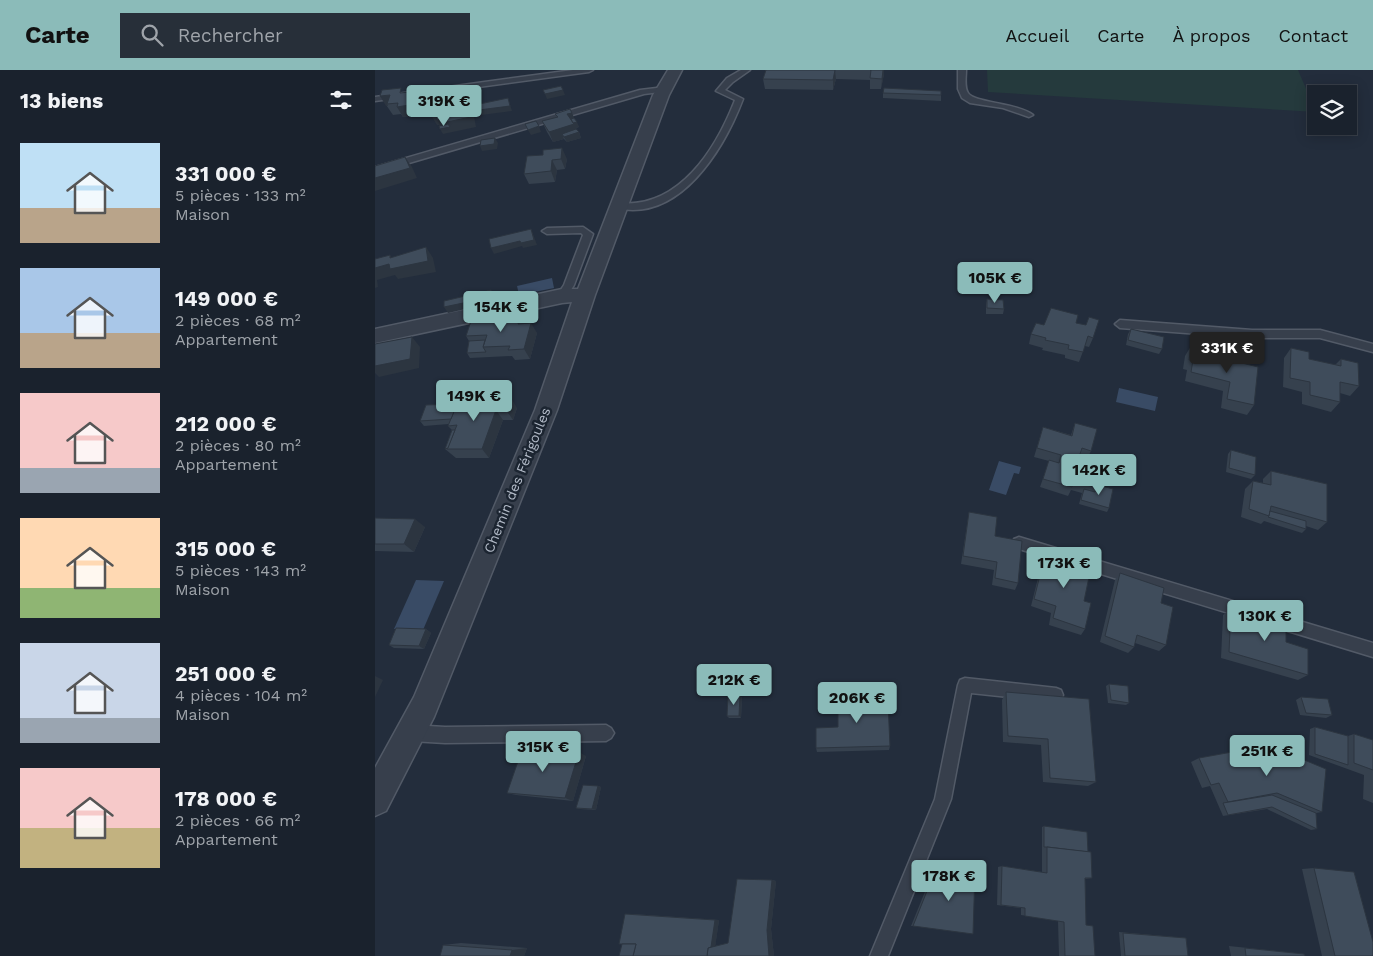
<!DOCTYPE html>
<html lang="fr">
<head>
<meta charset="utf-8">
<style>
  :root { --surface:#1a222d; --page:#272f39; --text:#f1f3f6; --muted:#9fa4aa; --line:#383f49; --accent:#8bbbb9 }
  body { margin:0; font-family:"Work Sans",sans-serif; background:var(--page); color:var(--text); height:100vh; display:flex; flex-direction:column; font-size:19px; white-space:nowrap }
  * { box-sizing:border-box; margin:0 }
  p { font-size:16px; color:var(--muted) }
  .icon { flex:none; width:28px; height:28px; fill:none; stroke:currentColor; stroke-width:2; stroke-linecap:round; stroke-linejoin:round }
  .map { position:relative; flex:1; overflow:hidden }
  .details { display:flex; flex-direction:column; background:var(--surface); width:375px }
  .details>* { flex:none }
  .controls { position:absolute; left:932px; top:15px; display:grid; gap:10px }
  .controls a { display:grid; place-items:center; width:50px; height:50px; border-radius:0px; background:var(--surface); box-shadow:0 2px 12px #0003,0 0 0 1px var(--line); font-size:25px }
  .price { position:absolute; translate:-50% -42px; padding:0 11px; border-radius:5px; background:var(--accent); color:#111; font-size:16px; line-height:32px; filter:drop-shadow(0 1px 2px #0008) }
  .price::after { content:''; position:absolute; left:50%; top:30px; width:15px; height:11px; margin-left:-8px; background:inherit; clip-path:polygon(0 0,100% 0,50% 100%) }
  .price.selected { background:#222; color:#fff }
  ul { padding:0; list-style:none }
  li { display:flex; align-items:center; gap:15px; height:125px; padding:0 20px }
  li span { display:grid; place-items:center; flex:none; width:140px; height:100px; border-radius:0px; color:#555 }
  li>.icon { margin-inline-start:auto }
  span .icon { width:60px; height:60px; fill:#fffc; stroke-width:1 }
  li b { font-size:21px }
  h2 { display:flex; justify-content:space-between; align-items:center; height:60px; padding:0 20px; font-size:21px }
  header { display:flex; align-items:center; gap:30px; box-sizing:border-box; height:70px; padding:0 25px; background:var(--accent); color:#111 }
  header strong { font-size:24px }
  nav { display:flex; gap:28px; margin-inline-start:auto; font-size:18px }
  .search { width:350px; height:45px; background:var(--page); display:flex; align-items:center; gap:12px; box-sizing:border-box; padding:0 18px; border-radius:0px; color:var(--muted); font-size:19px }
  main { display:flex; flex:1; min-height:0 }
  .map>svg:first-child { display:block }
  .green { fill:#253a3d }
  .water { fill:#394b65 }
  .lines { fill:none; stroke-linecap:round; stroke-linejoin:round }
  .service-casing { stroke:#525a67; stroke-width:3 }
  .minor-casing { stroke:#525a67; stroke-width:3 }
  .service { fill:#373f4c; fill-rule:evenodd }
  .minor { fill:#373f4c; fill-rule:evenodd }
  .wall { fill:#36414e }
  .shaded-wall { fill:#2c3540 }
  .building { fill:#3f4c5b; stroke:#2c3540 }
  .labels { text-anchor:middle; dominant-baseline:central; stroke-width:5; stroke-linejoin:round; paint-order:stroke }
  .street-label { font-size:14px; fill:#b2bac7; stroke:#1c2531 }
</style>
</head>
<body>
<header>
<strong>Carte</strong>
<div class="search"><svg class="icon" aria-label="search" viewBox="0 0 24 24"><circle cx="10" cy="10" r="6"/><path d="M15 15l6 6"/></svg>Rechercher</div>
<nav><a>Accueil</a><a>Carte</a><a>À propos</a><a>Contact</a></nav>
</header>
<main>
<section class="details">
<h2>13 biens<svg class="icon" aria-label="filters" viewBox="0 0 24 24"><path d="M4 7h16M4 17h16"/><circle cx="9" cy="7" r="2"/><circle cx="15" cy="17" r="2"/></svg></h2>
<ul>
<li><span style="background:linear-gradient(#bfe0f5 65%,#b9a48a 0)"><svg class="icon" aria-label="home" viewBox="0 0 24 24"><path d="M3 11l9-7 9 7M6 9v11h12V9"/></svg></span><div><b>331 000 €</b><p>5 pièces · 133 m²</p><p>Maison</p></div></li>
<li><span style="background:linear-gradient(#a9c7e8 65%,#b9a48a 0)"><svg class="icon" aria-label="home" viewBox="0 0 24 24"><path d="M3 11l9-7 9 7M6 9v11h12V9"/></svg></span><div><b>149 000 €</b><p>2 pièces · 68 m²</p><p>Appartement</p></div></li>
<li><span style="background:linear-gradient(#f6c9c9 75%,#9aa5b1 0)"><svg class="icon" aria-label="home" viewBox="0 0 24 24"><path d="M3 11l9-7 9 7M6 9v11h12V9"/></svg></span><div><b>212 000 €</b><p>2 pièces · 80 m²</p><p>Appartement</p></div></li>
<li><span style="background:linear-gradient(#ffd9b3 70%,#8fb573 0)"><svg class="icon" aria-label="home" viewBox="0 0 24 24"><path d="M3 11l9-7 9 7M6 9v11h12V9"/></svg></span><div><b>315 000 €</b><p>5 pièces · 143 m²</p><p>Maison</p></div></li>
<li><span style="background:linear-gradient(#c9d6e8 75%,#9aa5b1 0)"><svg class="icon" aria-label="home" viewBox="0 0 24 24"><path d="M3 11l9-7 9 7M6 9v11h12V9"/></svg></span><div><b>251 000 €</b><p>4 pièces · 104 m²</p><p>Maison</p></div></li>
<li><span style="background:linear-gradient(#f6c9c9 60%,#c2b280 0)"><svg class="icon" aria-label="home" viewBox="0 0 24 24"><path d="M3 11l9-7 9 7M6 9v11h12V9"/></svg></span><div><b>178 000 €</b><p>2 pièces · 66 m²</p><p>Appartement</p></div></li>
</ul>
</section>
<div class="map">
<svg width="998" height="886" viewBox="0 0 998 886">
  <rect width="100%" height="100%" fill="#232d3c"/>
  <polygon class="green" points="612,0 923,0 941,42 613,22"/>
  <g class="water">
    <polygon points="177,208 179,218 144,225 142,216"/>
    <polygon points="744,318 783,327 780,341 741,332"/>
    <polygon points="624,391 646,397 644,404 639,403 631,425 614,420"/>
    <polygon points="41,510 69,511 48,560 19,559"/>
  </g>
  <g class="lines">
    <g class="service-casing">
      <g id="service">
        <polygon points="198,0 218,0 214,2 0,31 0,27"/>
        <path d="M366,0H375L358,12L350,20L368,29C349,79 305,153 241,138V134L244,133C304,139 341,79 360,30L341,21L352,8Z"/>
        <path d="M583,0H591C591,7 589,17 593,23C599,33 643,33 658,45L654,47L628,38L595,33L587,28L583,19Z"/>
        <polygon points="290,17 294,19 293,21 269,24 0,103 0,97 265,20"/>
        <polygon points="208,157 218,164 199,215 191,228 183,228 182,226 189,215 208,165 206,163 172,164 167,161 172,158"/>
        <polygon points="745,250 877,260 945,260 998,274 998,282 945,268 877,268 745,258 740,254"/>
        <polygon points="644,467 998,573 998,587 644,479 639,477 638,473 639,469"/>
        <polygon points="590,608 681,618 686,620 688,625 686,630 681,632 596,623 576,729 513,886 495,886 560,729 583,615 585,610"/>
        <polygon points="36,655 70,657 231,655 236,658 239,663 236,668 231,671 70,673 36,671 31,668 28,663 31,658"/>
      </g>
    </g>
    <g class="minor-casing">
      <polygon id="minor" points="293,0 307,0 294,25 220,225 182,340 59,647 11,741 0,746 0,698 39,627 160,340 197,232 187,233 0,273 0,259 187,219 203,219 278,25"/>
    </g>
    <use href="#service" class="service"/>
    <use href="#minor" class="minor"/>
  </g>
  <g class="wall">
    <polygon points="391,0 509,0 509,4 506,19 495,19 495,10 461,9 458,20 390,19 388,9"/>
    <polygon points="44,21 49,32 46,45 28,47 26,44 18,45 5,26"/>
    <polygon points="566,21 566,31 508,28 508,23"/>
    <polygon points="180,44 199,48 204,57 201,58 204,62 206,68 192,72 189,69 178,72 172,62 167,51 182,47"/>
    <polygon points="152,86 192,89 190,99 182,100 180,112 154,114 149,104"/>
    <polygon points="612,229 629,239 628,244 611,244 611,235"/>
    <polygon points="146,253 162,263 155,289 140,290 137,286 95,288 92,283 94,271 91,266"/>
    <polygon points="701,253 718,268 714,277 710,276 704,292 690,288 690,285 667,280 668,278 654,274 656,264 669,255"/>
    <polygon points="756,259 787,279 784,284 751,275 753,264"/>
    <polygon points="816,276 843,287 879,335 872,345 846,338 848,321 810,311 812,300 808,299 810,286"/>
    <polygon points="916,278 934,289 960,295 966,289 984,316 975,326 965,323 965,332 956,342 927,334 927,322 908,317 909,288"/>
    <polygon points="142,338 138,350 128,350 114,388 81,388 70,379 77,360 73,356 74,354 49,356 45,351"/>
    <polygon points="700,353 716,381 712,389 734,438 732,442 704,434 707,423 696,420 693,426 665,417 674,391 659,387 668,357 696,365"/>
    <polygon points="856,380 880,405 876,409 851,402 853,384"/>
    <polygon points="896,401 952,452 943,460 931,456 931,459 927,463 889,451 886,454 866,447 870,419 878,411 888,413 888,409"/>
    <polygon points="594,442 620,466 643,513 640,520 617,515 619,500 586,494"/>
    <polygon points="0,448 50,457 39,482 0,481"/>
    <polygon points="671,481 706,505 709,531 710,559 706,565 674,555 676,543 656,536 668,488"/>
    <polygon points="745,503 786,533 791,575 784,581 760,573 759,577 753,583 725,572 740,510"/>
    <polygon points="856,539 911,572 933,605 923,610 846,588 848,545"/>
    <polygon points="51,559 56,563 49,579 19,578 14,575"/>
    <polygon points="734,614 754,633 751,635 733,633 731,616"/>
    <polygon points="631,622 721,712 713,716 668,712 666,675 628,672 627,630"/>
    <polygon points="365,625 367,628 366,648 354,648 352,646"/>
    <polygon points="926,627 957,645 951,648 925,645 921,630"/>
    <polygon points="496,634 515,676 514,680 442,682 441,678 463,657"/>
    <polygon points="940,657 973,666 979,664 998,670 998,733 988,729 989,705 934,685 935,659"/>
    <polygon points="211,686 198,731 141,725 132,723"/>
    <polygon points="824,688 947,742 941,743 942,759 936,760 892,739 848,746 835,716 827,718 816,692"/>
    <polygon points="223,716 226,717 221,740 205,739 201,738"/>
    <polygon points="669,756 713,782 717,808 710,809 711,855 720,886 684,886 683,851 646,845 646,838 622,835 623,797 627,796 667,802 667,757"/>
    <polygon points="562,796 538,856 536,856 560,797"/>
    <polygon points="939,798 998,886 947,886 927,799"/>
    <polygon points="397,810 401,811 396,859 399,886 247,874 250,844 257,844 344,850 340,876 353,873"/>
    <polygon points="744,862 811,868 813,886 746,886"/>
    <polygon points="86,873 152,878 149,886 68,875"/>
    <polygon points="854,876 929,884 930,886 856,886"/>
  </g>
  <g class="shaded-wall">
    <polygon points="460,0 461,9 458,20 458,10"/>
    <polygon points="508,0 509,0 509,4 506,19 507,9"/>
    <polygon points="188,20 190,25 172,29 170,24"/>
    <polygon points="44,21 49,32 46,45 28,47 22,37"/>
    <polygon points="15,25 12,34 13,36 11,36 5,26"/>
    <polygon points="133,28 137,41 99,46 96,41"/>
    <polygon points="93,36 99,46 101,57 68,64 65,59 66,59 64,55 62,55 56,45 61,44 72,48 72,37 77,47"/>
    <polygon points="197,43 201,52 202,52 204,57 201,58 202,63 204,62 206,68 192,72 187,64 189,69 178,72 174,62 192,44"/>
    <polygon points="164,56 166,62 156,65 153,60"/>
    <polygon points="120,68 123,73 122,79 107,81 105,76"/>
    <polygon points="187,78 192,89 190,99 186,89"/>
    <polygon points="30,87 37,97 42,108 0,121 0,108"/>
    <polygon points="177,90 182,100 180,112 176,101"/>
    <polygon points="156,159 158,164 162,175 148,178 147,176 119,184 116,178"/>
    <polygon points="51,177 58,188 61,202 23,209 20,205 2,210 3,217 0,218 0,198 15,188 15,185 22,195"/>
    <polygon points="116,220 119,225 120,232 73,243 69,237"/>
    <polygon points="156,253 162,263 155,289 149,279"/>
    <polygon points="37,267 45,277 44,298 4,307 0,303 0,296"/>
    <polygon points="136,328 142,338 138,350 131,340"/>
    <polygon points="121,340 128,350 114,388 107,379"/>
    <polygon points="40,449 50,457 39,482 29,474"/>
    <polygon points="51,559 56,563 49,579 44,576"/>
    <polygon points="0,606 8,610 0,627"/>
    <polygon points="365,625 367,628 366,648 364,646"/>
    <polygon points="204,682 211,686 198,731 190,728"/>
    <polygon points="223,716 226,717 221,740 217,739"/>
    <polygon points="397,810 401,811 396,859 399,886 394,886 392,860"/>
    <polygon points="340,850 344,850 339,886 334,886"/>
    <polygon points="152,878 149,886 135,886 137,880"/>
  </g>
  <g class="building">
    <polygon points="391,0 460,0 458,10 388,9"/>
    <polygon points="495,0 508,0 507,9 495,8 496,0"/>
    <polygon points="186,16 188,20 170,24 168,20"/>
    <polygon points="26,18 25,23 44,21 40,34 22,37 23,33 12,34 15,25 5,26 7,20"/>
    <polygon points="509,18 566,21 566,25 508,23"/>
    <polygon points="133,28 135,36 96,41 95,36"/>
    <polygon points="93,36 96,47 72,52 72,48 62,50 61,44 56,45 56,40 72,37 72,40"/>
    <polygon points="195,39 197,43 192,44 199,54 174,62 167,51 183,47 180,44"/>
    <polygon points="199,48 202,52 198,53 196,49"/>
    <polygon points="161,51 164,56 153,60 150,54"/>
    <polygon points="73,54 75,57 65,59 64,56"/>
    <polygon points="201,59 204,62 189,67 187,64"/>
    <polygon points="120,68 119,74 105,76 106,70"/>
    <polygon points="187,78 186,89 177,90 176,101 149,104 152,86 168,85 168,80"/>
    <polygon points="30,87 35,98 0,108 0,96"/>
    <polygon points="156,159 159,170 146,173 145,171 116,178 114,169"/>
    <polygon points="51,177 53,191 15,199 14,194 0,198 0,189 15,185 15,188"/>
    <polygon points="116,220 117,227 69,237 69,231"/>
    <polygon points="612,229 628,230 629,239 612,238"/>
    <polygon points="676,238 703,245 701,253 711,255 714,247 724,250 718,268 713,266 708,282 693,279 694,275 670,270 671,268 656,264 661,253 669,255"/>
    <polygon points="144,250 143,254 156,253 149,279 133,280 135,276 108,277 112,265 91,266 96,251"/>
    <polygon points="756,259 789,267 787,279 753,270"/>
    <polygon points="37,267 35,289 0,296 0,274"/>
    <polygon points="110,270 108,277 111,282 92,283 94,271"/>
    <polygon points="816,276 844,283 843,287 883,297 879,335 852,329 855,312 816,302 818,290 814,290"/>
    <polygon points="916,278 934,282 934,289 966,296 966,289 983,293 984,316 965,312 965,332 935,325 935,312 915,308"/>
    <polygon points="136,328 131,340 121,340 107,379 72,379 82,355 73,356 84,329"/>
    <polygon points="82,334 76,349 45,351 51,335"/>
    <polygon points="700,353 722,359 716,381 707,378 704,387 729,394 722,418 698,411 697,417 668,409 674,390 684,393 686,385 662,378 668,357 697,366"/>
    <polygon points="77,360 80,360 73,378 70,379"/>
    <polygon points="856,380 881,387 880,405 854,398"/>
    <polygon points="896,401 952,414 952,452 896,436 894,446 874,439 878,411 896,415"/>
    <polygon points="723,415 738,419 734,438 706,430 709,419 720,422"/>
    <polygon points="895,441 931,451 931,459 893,447 894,446"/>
    <polygon points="594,442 622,447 620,466 647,471 643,513 620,508 622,492 588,486"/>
    <polygon points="0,448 40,449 29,474 0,474"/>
    <polygon points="671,481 709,492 706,505 714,507 709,531 716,533 710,559 678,548 681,536 659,529"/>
    <polygon points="745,503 789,518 786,533 798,537 791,575 762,565 759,577 730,566"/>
    <polygon points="856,539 911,554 911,572 933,579 933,605 854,582"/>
    <polygon points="21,558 51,559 44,576 14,575"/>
    <polygon points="734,614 753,616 754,633 736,630"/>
    <polygon points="631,622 714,629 721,712 675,708 673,669 633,666"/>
    <polygon points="495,623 495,634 513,633 515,676 441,678 441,658 463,657 463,624"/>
    <polygon points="365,625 364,646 352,646 353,626"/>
    <polygon points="926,627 953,629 957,645 931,643"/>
    <polygon points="940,657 973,666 973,695 940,684"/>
    <polygon points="979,664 998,670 998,700 979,693"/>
    <polygon points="148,677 204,682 190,728 132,723"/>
    <polygon points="903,679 951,699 947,742 902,723 853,732 844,713 836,715 824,688 857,682 860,688"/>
    <polygon points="208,715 223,716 217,739 201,738"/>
    <polygon points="897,725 941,743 942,759 897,737 853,745 848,733"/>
    <polygon points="669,756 712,762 713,782 672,777 669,777"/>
    <polygon points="672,777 716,782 717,808 710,808 711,855 718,856 720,886 690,886 689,852 650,846 650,838 626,835 627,796 672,803"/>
    <polygon points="562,796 600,801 598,864 538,856"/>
    <polygon points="939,798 979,802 998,872 998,886 960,886"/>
    <polygon points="362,809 397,810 392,860 394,886 332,886 333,878 353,873"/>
    <polygon points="250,844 340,850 336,877 333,878 332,886 258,886 261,874 244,874"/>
    <polygon points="748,863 811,868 813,886 750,886"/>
    <polygon points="247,874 261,874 258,886 244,886"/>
    <polygon points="68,875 137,880 135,886 65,886"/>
    <polygon points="870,878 929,884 930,886 871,886"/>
  </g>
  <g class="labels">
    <g class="street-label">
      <text transform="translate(142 410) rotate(-68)">Chemin des Férigoules</text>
    </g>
  </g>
</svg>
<div class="controls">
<a><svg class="icon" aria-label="layers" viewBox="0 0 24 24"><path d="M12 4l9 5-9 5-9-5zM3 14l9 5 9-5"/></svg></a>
</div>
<b class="price" style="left:69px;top:57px">319K €</b>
<b class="price" style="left:620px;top:234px">105K €</b>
<b class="price" style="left:126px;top:263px">154K €</b>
<b class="price selected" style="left:852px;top:304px">331K €</b>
<b class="price" style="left:99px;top:352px">149K €</b>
<b class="price" style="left:724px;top:426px">142K €</b>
<b class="price" style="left:689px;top:519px">173K €</b>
<b class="price" style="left:890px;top:572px">130K €</b>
<b class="price" style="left:359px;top:636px">212K €</b>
<b class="price" style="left:482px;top:654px">206K €</b>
<b class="price" style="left:168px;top:703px">315K €</b>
<b class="price" style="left:892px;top:707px">251K €</b>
<b class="price" style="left:574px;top:832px">178K €</b>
</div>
</main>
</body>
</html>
